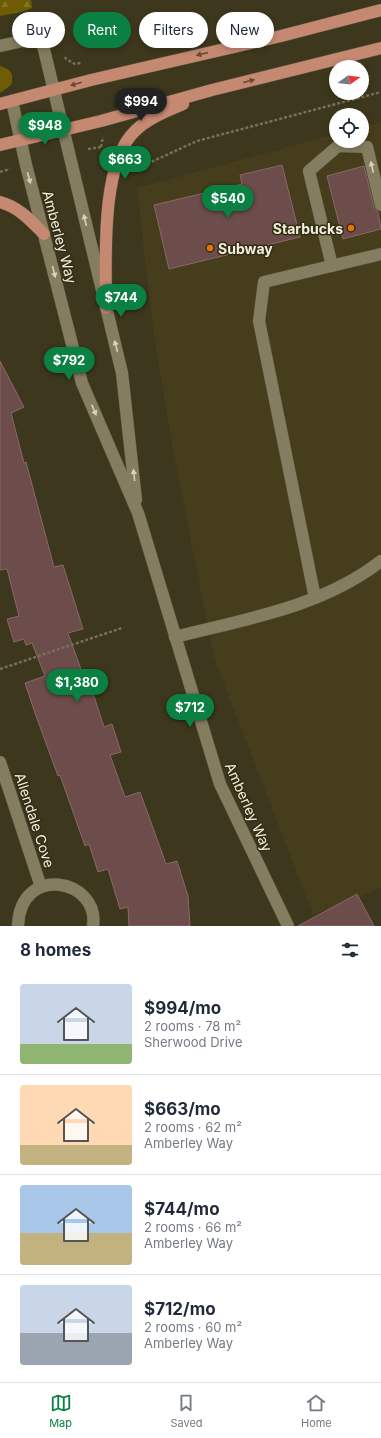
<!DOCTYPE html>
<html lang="en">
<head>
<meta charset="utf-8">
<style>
  :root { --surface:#fff; --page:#f2f2f3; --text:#1f2937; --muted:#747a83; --line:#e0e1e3; --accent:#0b8043 }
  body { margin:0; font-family:Inter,sans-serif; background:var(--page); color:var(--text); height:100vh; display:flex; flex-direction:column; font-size:15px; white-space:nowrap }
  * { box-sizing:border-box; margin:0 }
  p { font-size:13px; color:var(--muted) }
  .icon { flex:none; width:22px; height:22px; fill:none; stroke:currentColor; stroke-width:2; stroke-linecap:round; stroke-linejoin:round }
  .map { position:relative; height:926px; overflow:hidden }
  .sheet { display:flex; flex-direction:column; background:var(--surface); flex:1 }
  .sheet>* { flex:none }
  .top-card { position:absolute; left:12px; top:12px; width:357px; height:36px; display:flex; gap:8px }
  .needle { width:26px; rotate:76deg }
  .fabs { position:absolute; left:329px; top:60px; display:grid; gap:8px }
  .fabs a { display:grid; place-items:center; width:40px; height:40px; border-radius:50%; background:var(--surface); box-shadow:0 2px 6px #0003; font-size:20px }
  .price { position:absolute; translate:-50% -34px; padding:0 9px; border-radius:14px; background:var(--accent); color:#fff; font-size:13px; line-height:26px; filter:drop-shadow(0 1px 2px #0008) }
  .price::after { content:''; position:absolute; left:50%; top:24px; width:12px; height:9px; margin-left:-6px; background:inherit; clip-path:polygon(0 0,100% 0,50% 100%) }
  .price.on { background:#222; color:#fff }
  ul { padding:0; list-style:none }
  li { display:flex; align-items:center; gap:12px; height:100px; padding:0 20px }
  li+li { border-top:1px solid var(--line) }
  li span { display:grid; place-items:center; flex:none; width:112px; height:80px; border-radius:4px; color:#555 }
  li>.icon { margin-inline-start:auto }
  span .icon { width:48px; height:48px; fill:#fffc; stroke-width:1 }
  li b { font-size:17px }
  h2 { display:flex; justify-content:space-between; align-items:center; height:48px; padding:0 20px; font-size:17px }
  .tag { padding:0 14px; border-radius:18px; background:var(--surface); box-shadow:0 2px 6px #0003; font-size:14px; line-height:36px }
  .tag.on { background:var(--accent); color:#fff }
  .menu { display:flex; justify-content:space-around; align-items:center; height:56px; border-top:1px solid var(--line); background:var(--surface); font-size:11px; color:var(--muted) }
  .menu a { display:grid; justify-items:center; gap:2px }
  .menu .on { color:var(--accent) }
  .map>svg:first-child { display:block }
  .built { fill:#453d1b }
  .grass { fill:#6d5c03 }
  .forest { fill:url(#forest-firs) }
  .building { fill:#6c4d4b; stroke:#896866 }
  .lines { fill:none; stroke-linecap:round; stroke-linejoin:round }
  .minor-casing { stroke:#5a543d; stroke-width:13 }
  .major-casing { stroke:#5a543d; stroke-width:13 }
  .path { stroke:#757059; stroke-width:2.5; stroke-dasharray:3 2; stroke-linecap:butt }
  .minor { stroke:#847d60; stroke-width:12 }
  .major { stroke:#c58871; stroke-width:12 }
  .oneway { fill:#664d34 }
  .oneway2 { fill:#d6d2bf }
  .food-dot { fill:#e8710a; stroke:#332d13; stroke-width:1.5 }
  .labels { text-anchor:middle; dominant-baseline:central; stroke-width:3; stroke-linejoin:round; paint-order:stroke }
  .poi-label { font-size:14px; font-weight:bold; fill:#f2efdf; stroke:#332d13; text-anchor:end }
  .street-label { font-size:14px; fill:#f2efdf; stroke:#332d13 }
</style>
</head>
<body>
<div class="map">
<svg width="381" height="926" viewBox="0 0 381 926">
  <defs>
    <pattern id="forest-firs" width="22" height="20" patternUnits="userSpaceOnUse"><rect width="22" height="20" fill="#6d5c03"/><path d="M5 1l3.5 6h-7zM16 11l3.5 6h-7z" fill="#827427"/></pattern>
  </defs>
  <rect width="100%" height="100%" fill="#3d371d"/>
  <polygon class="built" points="381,122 381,888 313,915 214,658 174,456 153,330 137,188 336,134 336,141 362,141 362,127"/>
  <path class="grass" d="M0,66C12,70 14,74 11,85L0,93Z"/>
  <polygon class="forest" points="0,0 31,0 32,8 21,12 0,16"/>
  <g class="building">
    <polygon points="282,165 300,237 169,269 154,205 242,184 240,175"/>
    <polygon points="364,166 374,207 378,212 381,229 343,239 327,176"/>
    <polygon points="0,361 24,407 11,413 24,463 26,462 54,567 63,565 83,629 68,633 82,672 87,670 93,686 91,687 104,727 112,724 121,752 110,755 125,797 140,792 166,864 177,861 188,896 190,926 129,926 128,907 120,909 108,869 98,872 89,844 85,846 60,775 58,776 35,713 25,683 45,676 32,643 26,645 24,639 14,642 7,619 19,616 7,569 0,570"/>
    <polygon points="357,894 374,926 298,926"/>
  </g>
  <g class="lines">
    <g class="minor-casing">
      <g id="minor">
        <polyline points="0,46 41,37 122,373 136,500"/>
        <polyline points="12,101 26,165 82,383 138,513 220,784 288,926"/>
        <polyline points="332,266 309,171 338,146 367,147 381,205"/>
        <polyline points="315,598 259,321 264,282 381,254"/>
        <path d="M175,637C246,619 322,607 381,561"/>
        <polyline points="0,762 41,887"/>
        <path d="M18,926C20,863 100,879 93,926"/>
      </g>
    </g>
    <g class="major-casing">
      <g id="major">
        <polyline points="0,104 91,80 281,36 381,10"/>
        <polyline points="0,145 101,121 212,90 381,48"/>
        <path d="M0,202C19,207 31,221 44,234"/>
        <path d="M106,308C106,262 100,164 135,131C148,118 167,111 183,104"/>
      </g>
    </g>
    <g class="path">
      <polyline points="51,17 53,24"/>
      <polyline points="65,57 66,59 75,64 81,63"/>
      <polyline points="101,147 103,137"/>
      <polyline points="88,149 101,147"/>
      <polyline points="138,168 197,141 381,92"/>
      <polyline points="0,172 10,169"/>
      <polyline points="0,669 122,628"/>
    </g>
    <use href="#minor" class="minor"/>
    <use href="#major" class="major"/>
  </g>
  <defs><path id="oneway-solid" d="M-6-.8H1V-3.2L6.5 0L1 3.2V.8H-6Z"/></defs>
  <g class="oneway">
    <use href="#oneway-solid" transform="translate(202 54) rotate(167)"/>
    <use href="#oneway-solid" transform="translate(249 81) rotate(-14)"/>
    <use href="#oneway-solid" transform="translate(76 84) rotate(164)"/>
  </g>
  <g class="oneway2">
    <use href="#oneway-solid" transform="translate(372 167) rotate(-103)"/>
    <use href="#oneway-solid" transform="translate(29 178) rotate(75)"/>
    <use href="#oneway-solid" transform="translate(85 220) rotate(-103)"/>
    <use href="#oneway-solid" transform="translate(54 272) rotate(76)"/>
    <use href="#oneway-solid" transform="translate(116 346) rotate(-104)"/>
    <use href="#oneway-solid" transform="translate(94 410) rotate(67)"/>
    <use href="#oneway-solid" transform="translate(134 475) rotate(-96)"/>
  </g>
  <g class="food-dot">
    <circle cx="351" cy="228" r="4"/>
    <circle cx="210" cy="248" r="4"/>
  </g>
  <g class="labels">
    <g class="poi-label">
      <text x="343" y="228">Starbucks</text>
      <text x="218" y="248" text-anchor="start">Subway</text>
    </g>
    <g class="street-label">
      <text transform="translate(60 237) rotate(75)">Amberley Way</text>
      <text transform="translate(249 807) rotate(66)">Amberley Way</text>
      <text transform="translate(35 820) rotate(72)">Allendale Cove</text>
    </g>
  </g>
</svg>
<div class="fabs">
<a><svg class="needle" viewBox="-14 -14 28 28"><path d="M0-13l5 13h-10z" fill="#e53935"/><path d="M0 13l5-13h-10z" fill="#747a83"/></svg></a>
<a><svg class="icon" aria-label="locate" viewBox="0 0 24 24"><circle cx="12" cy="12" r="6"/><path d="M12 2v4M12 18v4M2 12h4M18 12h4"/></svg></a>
</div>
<b class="price on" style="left:141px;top:122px">$994</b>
<b class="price" style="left:45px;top:146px">$948</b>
<b class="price" style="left:125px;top:180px">$663</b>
<b class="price" style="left:228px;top:219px">$540</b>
<b class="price" style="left:121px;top:318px">$744</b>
<b class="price" style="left:69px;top:381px">$792</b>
<b class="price" style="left:77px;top:703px">$1,380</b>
<b class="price" style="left:190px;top:728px">$712</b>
<div class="top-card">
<a class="tag">Buy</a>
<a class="tag on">Rent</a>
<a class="tag">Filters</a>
<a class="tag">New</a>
</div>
</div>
<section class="sheet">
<h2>8 homes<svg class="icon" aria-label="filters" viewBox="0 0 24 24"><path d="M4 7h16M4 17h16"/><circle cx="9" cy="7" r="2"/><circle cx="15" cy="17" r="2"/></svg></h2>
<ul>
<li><span style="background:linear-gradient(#c9d6e8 75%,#8fb573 0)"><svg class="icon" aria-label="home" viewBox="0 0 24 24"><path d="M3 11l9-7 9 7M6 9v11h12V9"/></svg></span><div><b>$994/mo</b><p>2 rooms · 78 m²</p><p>Sherwood Drive</p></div></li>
<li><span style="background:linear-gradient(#ffd9b3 75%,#c2b280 0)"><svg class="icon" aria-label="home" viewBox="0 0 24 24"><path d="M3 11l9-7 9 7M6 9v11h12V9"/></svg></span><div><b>$663/mo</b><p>2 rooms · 62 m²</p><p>Amberley Way</p></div></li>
<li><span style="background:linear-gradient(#a9c7e8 60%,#c2b280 0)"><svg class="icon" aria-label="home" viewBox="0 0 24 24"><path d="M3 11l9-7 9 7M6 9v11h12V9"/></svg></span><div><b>$744/mo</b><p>2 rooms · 66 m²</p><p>Amberley Way</p></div></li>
<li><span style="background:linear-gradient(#c9d6e8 60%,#9aa5b1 0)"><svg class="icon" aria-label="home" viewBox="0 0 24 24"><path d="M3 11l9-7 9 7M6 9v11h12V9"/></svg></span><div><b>$712/mo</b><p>2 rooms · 60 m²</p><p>Amberley Way</p></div></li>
</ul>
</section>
<nav class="menu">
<a class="on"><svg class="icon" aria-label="map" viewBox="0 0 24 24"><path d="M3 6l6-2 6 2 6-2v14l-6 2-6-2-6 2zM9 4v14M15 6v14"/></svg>Map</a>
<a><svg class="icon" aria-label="saved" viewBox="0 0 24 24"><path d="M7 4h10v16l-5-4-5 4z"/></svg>Saved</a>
<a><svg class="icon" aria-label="home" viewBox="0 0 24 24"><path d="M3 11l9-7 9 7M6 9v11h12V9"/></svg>Home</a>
</nav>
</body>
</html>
